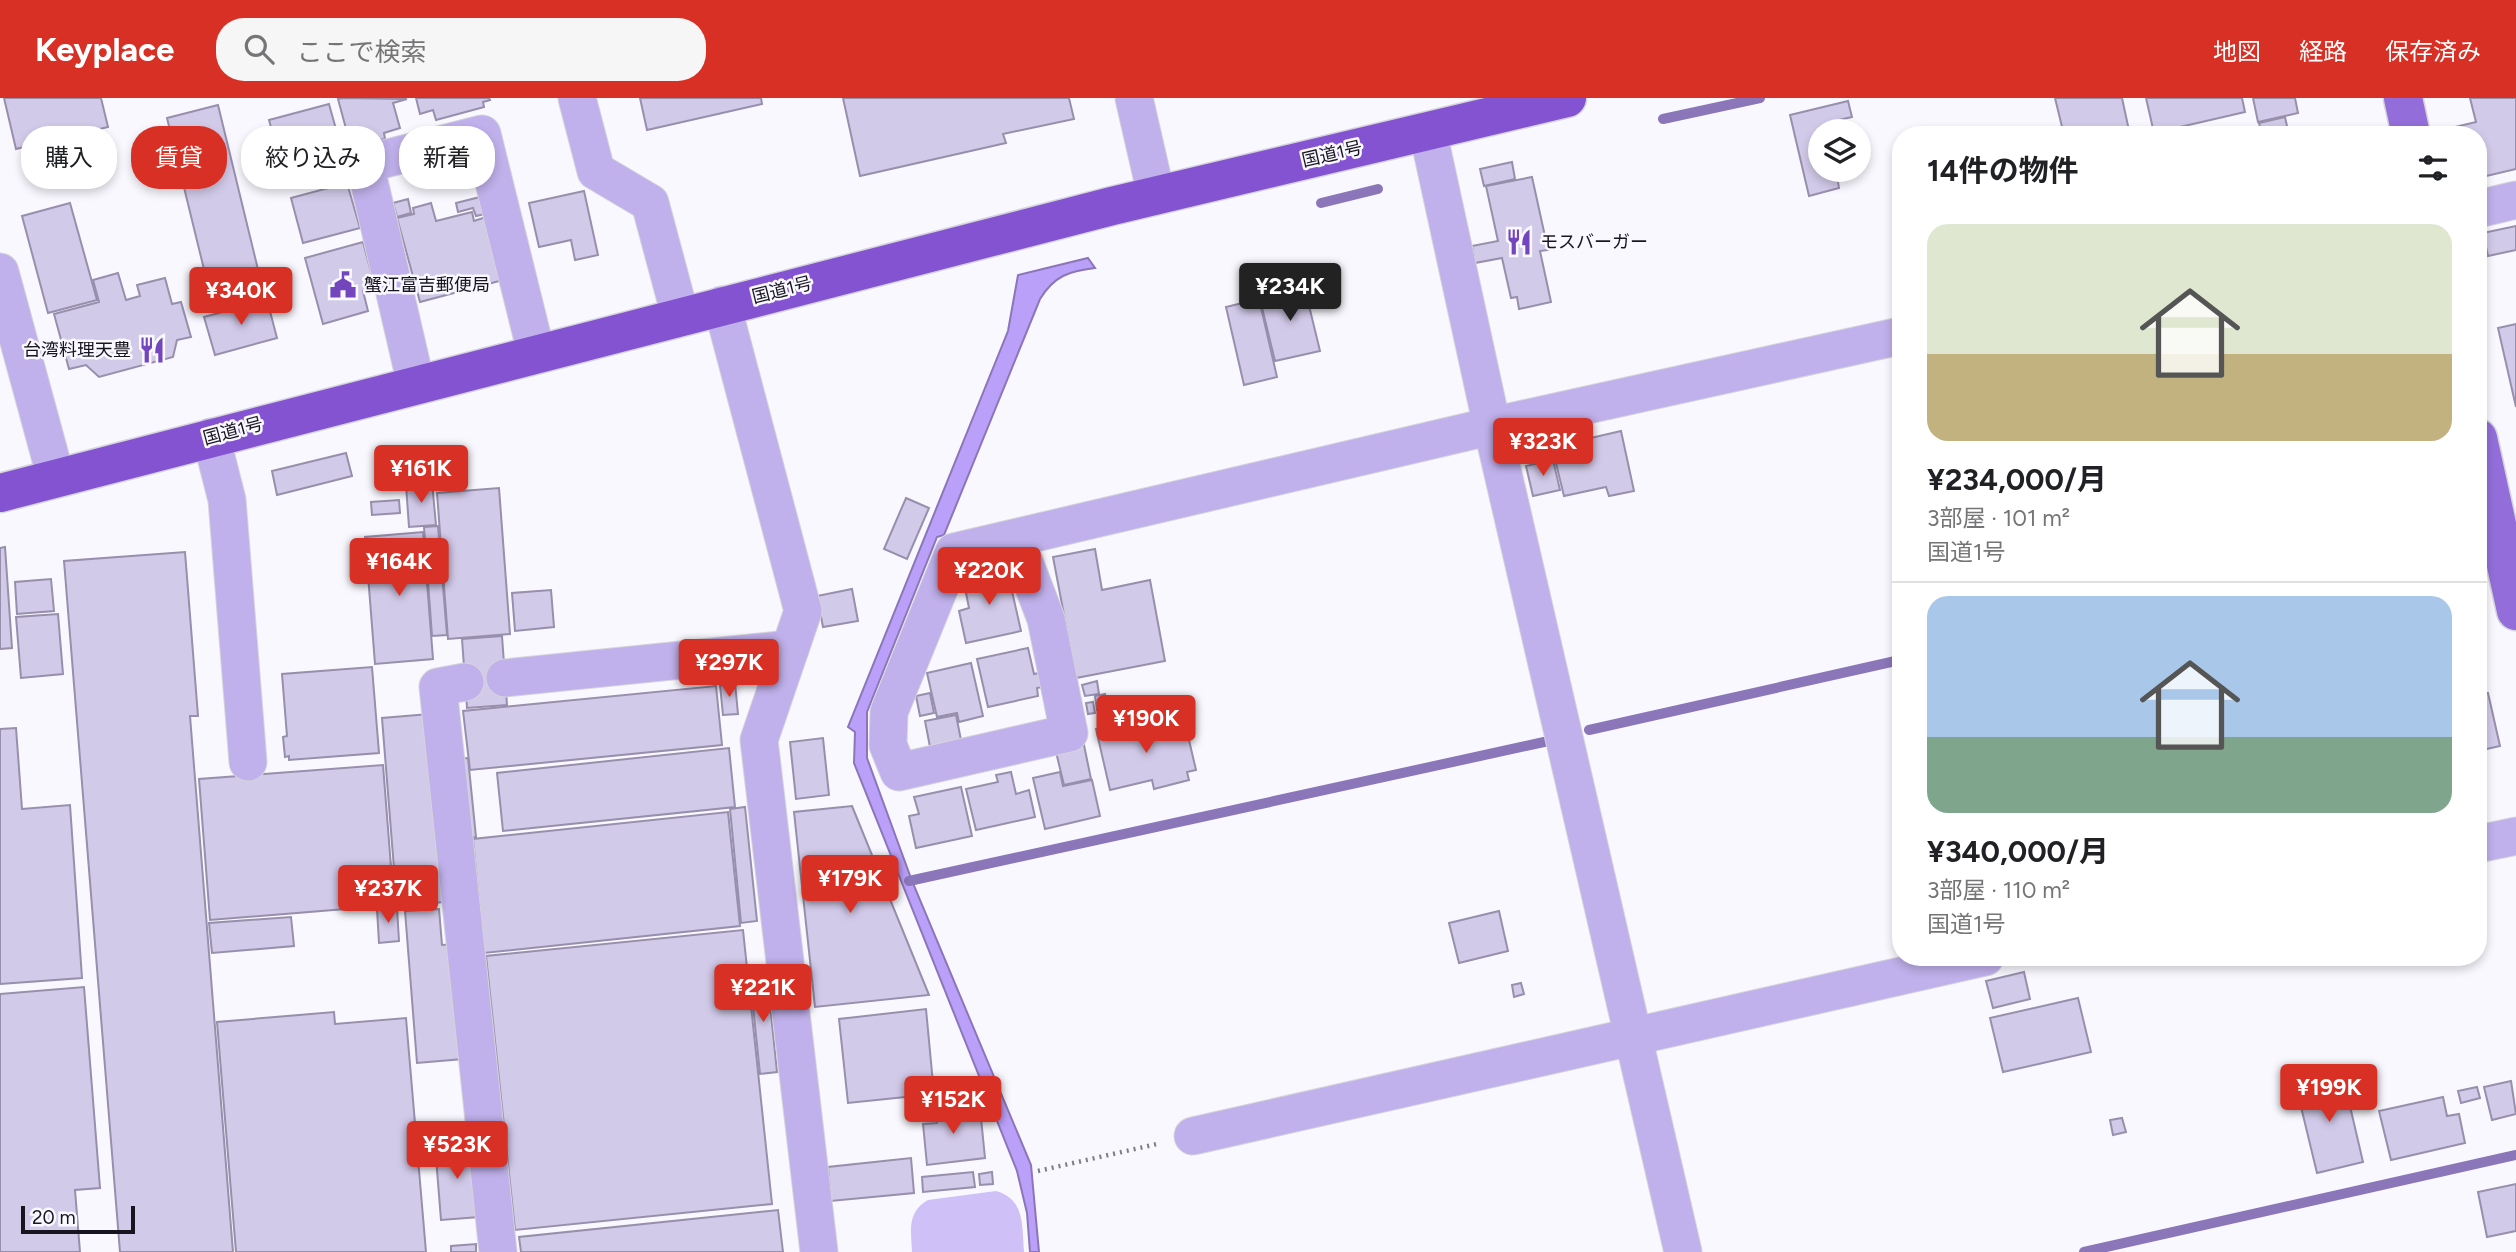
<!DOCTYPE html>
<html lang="ja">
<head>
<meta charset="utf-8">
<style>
  :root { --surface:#fff; --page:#f6f6f6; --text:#202124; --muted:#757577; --line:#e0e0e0; --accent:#d93025 }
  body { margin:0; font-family:Figtree,"Noto Sans JP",sans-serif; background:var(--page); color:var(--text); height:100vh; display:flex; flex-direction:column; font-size:26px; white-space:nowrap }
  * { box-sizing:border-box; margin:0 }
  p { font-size:23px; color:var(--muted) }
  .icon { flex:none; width:38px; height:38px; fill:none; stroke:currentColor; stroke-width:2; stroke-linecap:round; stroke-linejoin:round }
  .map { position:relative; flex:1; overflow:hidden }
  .side { position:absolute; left:1892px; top:28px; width:595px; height:840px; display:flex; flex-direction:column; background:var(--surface); border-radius:28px; box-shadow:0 4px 10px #0003 }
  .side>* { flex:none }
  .guide { position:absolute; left:21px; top:28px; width:665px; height:63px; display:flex; gap:14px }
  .controls { position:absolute; left:1808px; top:21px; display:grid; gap:14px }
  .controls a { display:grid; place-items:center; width:63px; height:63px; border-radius:50%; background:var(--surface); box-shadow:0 4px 10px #0003; font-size:35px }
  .scale { position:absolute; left:21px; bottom:18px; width:114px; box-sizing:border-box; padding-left:7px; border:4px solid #181520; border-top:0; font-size:19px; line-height:24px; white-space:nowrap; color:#181520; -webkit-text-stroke:5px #f9f8fe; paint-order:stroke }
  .price { position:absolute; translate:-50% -60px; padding:0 16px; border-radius:7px; background:var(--accent); color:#fff; font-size:23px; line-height:46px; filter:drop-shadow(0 2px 4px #0008) }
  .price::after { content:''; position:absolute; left:50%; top:42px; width:21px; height:16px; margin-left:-10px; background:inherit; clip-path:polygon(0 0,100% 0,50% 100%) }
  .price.selected { background:#222; color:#fff }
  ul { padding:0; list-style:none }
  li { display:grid; align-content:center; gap:14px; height:371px; padding:0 35px }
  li+li { border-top:2px solid var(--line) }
  li span { display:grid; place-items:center; height:217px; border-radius:21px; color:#555 }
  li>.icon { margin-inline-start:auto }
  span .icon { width:126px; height:126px; fill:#fffc; stroke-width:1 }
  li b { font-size:30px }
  h2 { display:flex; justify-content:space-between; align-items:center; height:84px; padding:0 35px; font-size:30px }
  .pill { padding:0 24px; border-radius:28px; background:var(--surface); box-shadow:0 4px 10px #0003; font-size:24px; line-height:63px }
  .pill.selected { background:var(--accent); color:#fff }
  header { display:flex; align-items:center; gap:42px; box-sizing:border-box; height:98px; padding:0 35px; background:var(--accent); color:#fff }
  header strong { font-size:33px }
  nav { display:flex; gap:38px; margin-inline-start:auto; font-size:24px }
  .search { width:490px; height:63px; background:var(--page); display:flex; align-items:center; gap:18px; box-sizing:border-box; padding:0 24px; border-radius:28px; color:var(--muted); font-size:26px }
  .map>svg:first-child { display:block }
  .forest { fill:#cfc0f7 }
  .water { fill:#bba0f9; stroke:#8a76b8; stroke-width:2 }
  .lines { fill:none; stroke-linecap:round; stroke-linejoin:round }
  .stream { stroke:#8a76b8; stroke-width:10 }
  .building { fill:#d2cae9; stroke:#978fac; stroke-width:2 }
  .minor-casing { stroke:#d5d4da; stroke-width:39 }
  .major-casing { stroke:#d5d4da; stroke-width:41 }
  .highway-casing { stroke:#d5d4da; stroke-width:41 }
  .path { stroke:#7e7c85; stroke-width:4.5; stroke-dasharray:2 5; stroke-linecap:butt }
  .minor { stroke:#c0b0eb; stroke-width:37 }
  .major { stroke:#936eda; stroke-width:38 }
  .highway { stroke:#8353d2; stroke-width:38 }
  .labels { text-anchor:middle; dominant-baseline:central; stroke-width:5; stroke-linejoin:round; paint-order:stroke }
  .street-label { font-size:18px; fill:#181520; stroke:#f9f8fe }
  .poi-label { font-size:18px; fill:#181520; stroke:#f9f8fe; text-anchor:start }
</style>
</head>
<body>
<header>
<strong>Keyplace</strong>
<div class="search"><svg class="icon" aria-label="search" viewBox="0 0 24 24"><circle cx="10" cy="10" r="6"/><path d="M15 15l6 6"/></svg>ここで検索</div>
<nav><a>地図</a><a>経路</a><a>保存済み</a></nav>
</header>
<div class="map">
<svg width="2516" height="1154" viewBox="0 0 2516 1154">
  <rect width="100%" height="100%" fill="#f9f8fe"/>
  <path class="forest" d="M996,1093C1025,1101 1022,1128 1024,1154H912C911,1132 907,1114 928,1102Z"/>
  <path class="water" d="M1088,160L1095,170C1069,173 1054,178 1040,201L944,437L937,439L867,614V660L912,783L1031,1067L1039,1154H1030L1027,1115L1017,1073L854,665L855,634L848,629L1008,233L1018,177Z"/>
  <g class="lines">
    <g class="stream">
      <polyline points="1663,21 1760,0"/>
      <polyline points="1321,105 1378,91"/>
      <polyline points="1589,632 1900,562"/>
      <polyline points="909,783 1544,644"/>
      <polyline points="2084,1154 2516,1057"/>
    </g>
  </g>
  <g class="building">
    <polygon points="4,0 101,0 108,29 16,51"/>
    <polygon points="416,0 489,0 490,2 483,4 484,9 436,22 433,12 420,16"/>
    <polygon points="640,0 761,0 762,6 647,32"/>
    <polygon points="843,0 1069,0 1074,21 1003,36 1006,45 860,78"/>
    <polygon points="2055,0 2122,0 2130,37 2064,37"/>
    <polygon points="2146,0 2242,0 2245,14 2154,35"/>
    <polygon points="2253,0 2295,0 2298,15 2258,24"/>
    <polygon points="2470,0 2516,0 2516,71 2478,80 2478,37 2453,37 2451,30 2476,24"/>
    <polygon points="338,1 342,0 407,1 393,5 400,30 384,35 385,41 351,49"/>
    <polygon points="1848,3 1852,19 1839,22 1842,33 1820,33 1820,72 1836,72 1839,90 1809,98 1790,17"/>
    <polygon points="329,6 339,42 279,58 269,22"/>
    <polygon points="218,7 263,192 212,204 167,20"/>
    <polygon points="2285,19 2289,37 2262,37 2259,25"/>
    <polygon points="1512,64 1515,81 1484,88 1480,71"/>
    <polygon points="1532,79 1548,152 1540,153 1551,204 1519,211 1517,199 1511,200 1502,160 1475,165 1472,148 1498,143 1486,88"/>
    <polygon points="347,85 360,130 303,145 291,100"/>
    <polygon points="584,93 598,157 575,162 571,142 539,149 529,105"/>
    <polygon points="480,99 485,116 476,118 473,110 458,114 456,105"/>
    <polygon points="408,101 411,115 397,119 393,105"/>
    <polygon points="70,105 97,202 48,215 22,118"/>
    <polygon points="431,105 436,123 472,114 474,123 486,119 503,182 420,204 397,120 414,116 413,110"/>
    <polygon points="2516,128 2516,152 2488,158 2483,135"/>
    <polygon points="363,144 375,189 363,193 368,213 323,226 305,160"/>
    <polygon points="118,175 126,202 140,198 137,187 165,180 172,206 181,204 191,239 177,242 173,259 99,279 86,267 69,271 54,216 99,204 93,182"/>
    <polygon points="1304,187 1320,253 1275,263 1259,197"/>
    <polygon points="1259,201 1277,279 1244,287 1226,209"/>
    <polygon points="267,202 277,240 215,257 204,219"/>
    <polygon points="2516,226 2516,309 2498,230"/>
    <polygon points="1621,333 1634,393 1609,398 1606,389 1564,398 1552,349"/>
    <polygon points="346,355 352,378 277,397 272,373"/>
    <polygon points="1553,362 1560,392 1533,398 1526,368"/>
    <polygon points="432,384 436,427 409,429 406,387"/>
    <polygon points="499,390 510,536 448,541 437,395"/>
    <polygon points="906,400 929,410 907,461 884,451"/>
    <polygon points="399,402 400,415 372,417 371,404"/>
    <polygon points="438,428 447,537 432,538 424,429"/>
    <polygon points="423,434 433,561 375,566 365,439"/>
    <polygon points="5,449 12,550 0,551 0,450"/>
    <polygon points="1095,451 1102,492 1150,482 1165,563 1076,580 1053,459"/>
    <polygon points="185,454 198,618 190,618 233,1154 120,1154 64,463"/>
    <polygon points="1007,471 1021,533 966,545 959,513 969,510 963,480"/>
    <polygon points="51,481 54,513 17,516 15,484"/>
    <polygon points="852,491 858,523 823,529 817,498"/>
    <polygon points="551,492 554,529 515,533 512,495"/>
    <polygon points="58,516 63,576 21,580 16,519"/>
    <polygon points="502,538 507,607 467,610 462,541"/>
    <polygon points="1028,550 1034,576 1039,575 1043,589 1037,590 1038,598 988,609 977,561"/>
    <polygon points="971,565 983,618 959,624 957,615 937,619 927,575"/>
    <polygon points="372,569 379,655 289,662 289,658 285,659 283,639 287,638 282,576"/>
    <polygon points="1097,583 1099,596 1085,598 1082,587"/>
    <polygon points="735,585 738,616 723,617 720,587"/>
    <polygon points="716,588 722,647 470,672 463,613"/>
    <polygon points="930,595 934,615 920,618 916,598"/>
    <polygon points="2488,595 2500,648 2478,653 2478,597"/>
    <polygon points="1105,596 1108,610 1097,612 1095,598"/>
    <polygon points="1093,604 1095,615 1088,616 1086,605"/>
    <polygon points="429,616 444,804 397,808 382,620"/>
    <polygon points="956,617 961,642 930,649 925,623"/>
    <polygon points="1138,622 1141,634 1185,625 1196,672 1187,674 1189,682 1154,691 1152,682 1110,692 1096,631"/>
    <polygon points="16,630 22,711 70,707 82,880 0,886 0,631"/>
    <polygon points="823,640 829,697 796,701 790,644"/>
    <polygon points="1084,647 1091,681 1064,687 1056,654"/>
    <polygon points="729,650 735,709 503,733 497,675"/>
    <polygon points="468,660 476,739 466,740 455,661"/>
    <polygon points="383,667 394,807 210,822 199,681"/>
    <polygon points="1011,674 1016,696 1029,692 1035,719 976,732 966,691 998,684 996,677"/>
    <polygon points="1060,674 1063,688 1092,682 1100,718 1045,731 1033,680"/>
    <polygon points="961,689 972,738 916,750 909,718 919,716 914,699"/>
    <polygon points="852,708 929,897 815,909 794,714"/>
    <polygon points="745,709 757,823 741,825 730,711"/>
    <polygon points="728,714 740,828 484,855 473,741"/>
    <polygon points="397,810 399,843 379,845 377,811"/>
    <polygon points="439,811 442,847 454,846 463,961 417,965 405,813"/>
    <polygon points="1499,813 1508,853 1459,865 1449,825"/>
    <polygon points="291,819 294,848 212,855 209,825"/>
    <polygon points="743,832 772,1106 515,1132 486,858"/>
    <polygon points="2024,874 2030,901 1993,910 1986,883"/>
    <polygon points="767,877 777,974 760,976 750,879"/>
    <polygon points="1521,885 1524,896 1514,899 1512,887"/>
    <polygon points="84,889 100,1090 75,1092 80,1154 0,1154 0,896"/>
    <polygon points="2078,900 2091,954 2003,974 1990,920"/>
    <polygon points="926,911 934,996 848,1005 839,921"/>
    <polygon points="334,914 335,926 406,920 426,1154 236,1154 217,924"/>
    <polygon points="2330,976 2335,994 2346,991 2363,1064 2317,1075 2295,984"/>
    <polygon points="2511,983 2516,1016 2492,1022 2484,989"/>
    <polygon points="2477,989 2480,1000 2461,1005 2458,993"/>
    <polygon points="2443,999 2447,1018 2459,1016 2465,1045 2391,1062 2379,1013"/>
    <polygon points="959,1001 961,1022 981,1020 985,1060 927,1067 923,1026 937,1025 934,1004"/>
    <polygon points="2122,1020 2126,1034 2113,1037 2110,1022"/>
    <polygon points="473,1044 479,1119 441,1122 435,1047"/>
    <polygon points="911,1060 914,1095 831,1103 828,1069"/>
    <polygon points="973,1074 975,1089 923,1094 922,1079"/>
    <polygon points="992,1074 993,1086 980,1087 979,1076"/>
    <polygon points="2516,1086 2516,1133 2487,1139 2478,1094"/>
    <polygon points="778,1112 783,1154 521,1154 519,1139"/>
    <polygon points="476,1146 476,1154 451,1154 451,1148"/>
  </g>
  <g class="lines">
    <g class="minor-casing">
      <g id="minor">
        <polyline points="577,0 596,73 650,105 680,217"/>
        <polyline points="1134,0 1156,96"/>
        <polyline points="1428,34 1492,328 1683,1154"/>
        <polyline points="2478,111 2516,102"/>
        <polyline points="0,174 56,380"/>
        <polyline points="722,207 803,513 759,642 819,1154"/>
        <polyline points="416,286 365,66 482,36 536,254"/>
        <polyline points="211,339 227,402 248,664"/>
        <polyline points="1015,440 1046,521 1069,635 899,674 888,647 889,614 954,454 1492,328 1900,238"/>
        <polyline points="505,580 790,551"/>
        <polyline points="465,584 438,589 498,1154"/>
        <polyline points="2478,746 2516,738"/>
        <polyline points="1193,1038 1985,859"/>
      </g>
    </g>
    <g class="major-casing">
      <g id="major">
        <polyline points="2403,0 2411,37"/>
        <polyline points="2478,340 2516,513"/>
      </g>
    </g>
    <g class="highway-casing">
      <polyline id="highway" points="0,395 1112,108 1567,0"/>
    </g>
    <polyline class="path" points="1038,1073 1157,1046"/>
    <use href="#minor" class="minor"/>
    <use href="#major" class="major"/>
    <use href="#highway" class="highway"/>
  </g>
  <defs>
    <g id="restaurant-bare" transform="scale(2.1)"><path d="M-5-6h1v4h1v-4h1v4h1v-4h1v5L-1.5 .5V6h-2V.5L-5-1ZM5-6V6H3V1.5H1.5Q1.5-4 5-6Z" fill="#7446be" stroke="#f9f8fe" stroke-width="2.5" paint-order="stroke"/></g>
    <g id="civic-bare" transform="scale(2.1)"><path d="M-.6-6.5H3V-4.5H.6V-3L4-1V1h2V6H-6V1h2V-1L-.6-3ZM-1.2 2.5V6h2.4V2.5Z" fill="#7446be" stroke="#f9f8fe" stroke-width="2.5" paint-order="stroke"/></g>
  </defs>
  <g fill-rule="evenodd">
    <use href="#restaurant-bare" x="1519" y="144"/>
    <use href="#civic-bare" x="343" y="187"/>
    <use href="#restaurant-bare" x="152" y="252"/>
  </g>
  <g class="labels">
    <g class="street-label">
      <text transform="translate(1332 56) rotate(-13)">国道1号</text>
      <text transform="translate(782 192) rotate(-14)">国道1号</text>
      <text transform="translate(233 333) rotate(-15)">国道1号</text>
    </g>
    <g class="poi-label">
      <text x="1540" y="144">モスバーガー</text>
      <text x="364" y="187">蟹江富吉郵便局</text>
      <text x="131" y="252" text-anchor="end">台湾料理天豊</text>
    </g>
  </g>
</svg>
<div class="controls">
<a><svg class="icon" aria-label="layers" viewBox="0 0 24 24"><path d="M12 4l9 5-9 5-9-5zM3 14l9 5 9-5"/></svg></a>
</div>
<div class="scale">20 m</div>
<b class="price selected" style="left:1290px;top:225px">¥234K</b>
<b class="price" style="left:241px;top:229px">¥340K</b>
<b class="price" style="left:1543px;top:380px">¥323K</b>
<b class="price" style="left:421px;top:407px">¥161K</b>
<b class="price" style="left:399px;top:500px">¥164K</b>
<b class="price" style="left:989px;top:509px">¥220K</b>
<b class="price" style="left:729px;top:601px">¥297K</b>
<b class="price" style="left:1146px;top:657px">¥190K</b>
<b class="price" style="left:850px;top:817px">¥179K</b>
<b class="price" style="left:388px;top:827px">¥237K</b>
<b class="price" style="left:763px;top:926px">¥221K</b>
<b class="price" style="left:2329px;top:1026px">¥199K</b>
<b class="price" style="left:953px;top:1038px">¥152K</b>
<b class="price" style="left:457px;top:1083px">¥523K</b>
<div class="guide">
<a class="pill">購入</a>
<a class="pill selected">賃貸</a>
<a class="pill">絞り込み</a>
<a class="pill">新着</a>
</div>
<section class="side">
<h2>14件の物件<svg class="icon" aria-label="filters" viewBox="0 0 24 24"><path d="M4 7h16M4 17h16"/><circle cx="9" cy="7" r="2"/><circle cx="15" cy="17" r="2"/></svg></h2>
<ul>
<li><span style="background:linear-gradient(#dfe7d0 60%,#c2b280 0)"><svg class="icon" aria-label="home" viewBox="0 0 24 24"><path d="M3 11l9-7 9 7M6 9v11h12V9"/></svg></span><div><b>¥234,000/月</b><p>3部屋 · 101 m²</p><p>国道1号</p></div></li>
<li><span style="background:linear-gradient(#a9c7e8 65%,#7fa58c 0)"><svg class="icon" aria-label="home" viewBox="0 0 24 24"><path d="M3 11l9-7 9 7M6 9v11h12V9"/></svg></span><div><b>¥340,000/月</b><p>3部屋 · 110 m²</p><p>国道1号</p></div></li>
</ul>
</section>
</div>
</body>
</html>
